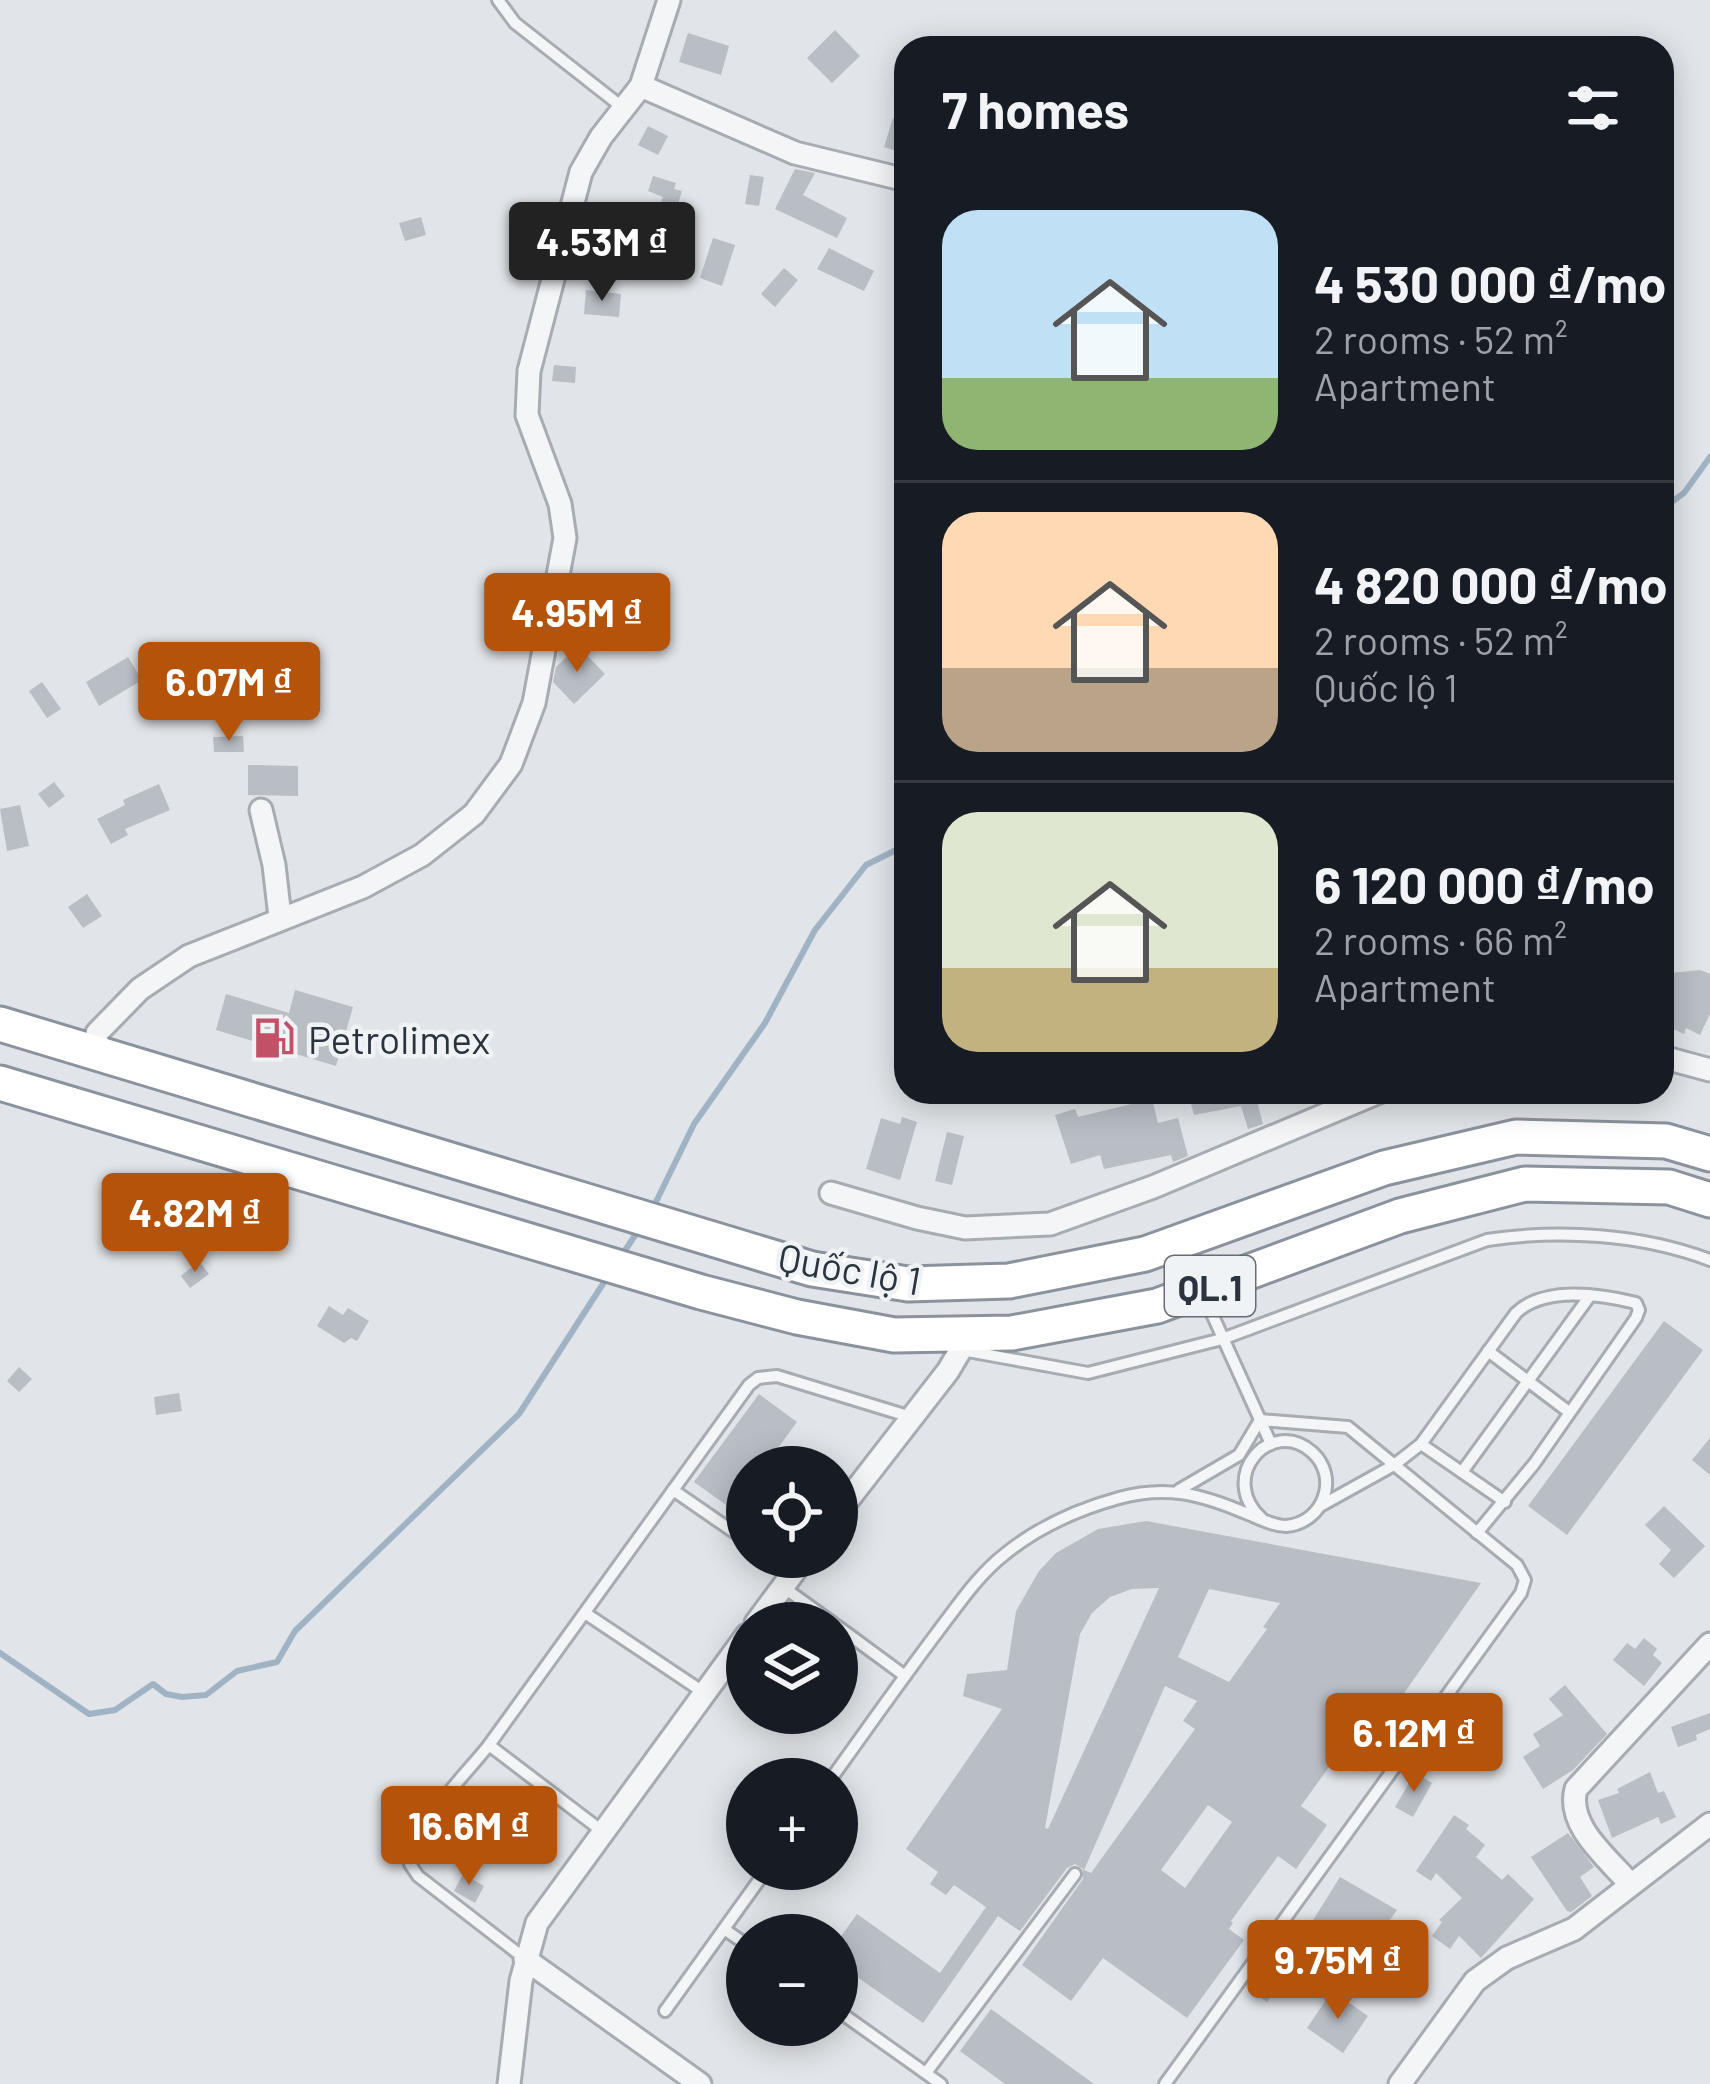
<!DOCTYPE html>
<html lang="en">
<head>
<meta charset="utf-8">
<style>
  :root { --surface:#171b24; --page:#242831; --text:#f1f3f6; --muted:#9ea1a6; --line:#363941; --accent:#b45309 }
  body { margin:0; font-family:Barlow,sans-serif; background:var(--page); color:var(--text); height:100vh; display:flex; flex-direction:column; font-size:45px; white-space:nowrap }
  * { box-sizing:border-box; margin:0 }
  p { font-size:39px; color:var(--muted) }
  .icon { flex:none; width:66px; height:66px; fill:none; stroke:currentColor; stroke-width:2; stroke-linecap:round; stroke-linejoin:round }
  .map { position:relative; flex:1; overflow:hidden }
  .drawer { position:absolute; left:894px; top:36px; width:780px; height:1068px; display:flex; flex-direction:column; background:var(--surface); border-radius:36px; box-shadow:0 6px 30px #0003 }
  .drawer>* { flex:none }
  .buttons { position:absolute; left:726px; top:1446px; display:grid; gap:24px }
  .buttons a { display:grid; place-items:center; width:132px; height:132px; border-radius:50%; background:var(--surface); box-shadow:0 6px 30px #0003; font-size:60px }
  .price { position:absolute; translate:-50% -102px; padding:0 27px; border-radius:12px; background:var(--accent); color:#fff; font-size:39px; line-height:78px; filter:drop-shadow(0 3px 6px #0008) }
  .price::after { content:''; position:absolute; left:50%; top:72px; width:36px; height:27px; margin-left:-18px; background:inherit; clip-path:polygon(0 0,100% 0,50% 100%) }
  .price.current { background:#222; color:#fff }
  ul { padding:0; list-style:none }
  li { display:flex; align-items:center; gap:36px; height:300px; padding:0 48px }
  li+li { border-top:3px solid var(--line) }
  li span { display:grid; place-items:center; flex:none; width:336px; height:240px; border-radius:36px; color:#555 }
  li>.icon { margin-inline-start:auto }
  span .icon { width:144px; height:144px; fill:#fffc; stroke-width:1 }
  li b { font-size:51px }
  h2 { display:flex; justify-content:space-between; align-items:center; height:144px; padding:0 48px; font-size:51px }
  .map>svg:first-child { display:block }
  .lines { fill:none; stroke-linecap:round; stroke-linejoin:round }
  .stream { stroke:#9fb3c5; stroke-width:6 }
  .building { fill:#b9bec5; fill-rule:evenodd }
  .service-casing { stroke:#a7abb2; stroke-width:16 }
  .minor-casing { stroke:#a7abb2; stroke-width:27 }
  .trunk-casing { stroke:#8a929e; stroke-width:39 }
  .service { stroke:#f3f5f7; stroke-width:10 }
  .minor { stroke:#f3f5f7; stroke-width:21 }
  .trunk { stroke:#fff; stroke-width:33 }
  .labels { text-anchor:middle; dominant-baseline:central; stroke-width:9; stroke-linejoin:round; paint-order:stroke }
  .shield { fill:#f0f3f6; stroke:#666d76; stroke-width:3 }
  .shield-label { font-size:36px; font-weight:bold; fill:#2b333f }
  .poi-label { font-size:39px; fill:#2b333f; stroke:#f0f3f6; text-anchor:start }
  .street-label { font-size:39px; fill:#2b333f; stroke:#f0f3f6 }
</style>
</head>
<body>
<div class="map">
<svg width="1710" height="2084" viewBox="0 0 1710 2084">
  <rect width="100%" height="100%" fill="#e1e4e8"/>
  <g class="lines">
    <g class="stream">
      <polyline points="1662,509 1684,493 1710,457"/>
      <polyline points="652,1210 694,1124 765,1023 815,930 866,865 906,845"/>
      <polyline points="622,1255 638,1231"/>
      <polyline points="0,1653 89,1714 115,1710 153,1684 166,1694 182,1697 206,1695 237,1671 277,1662 295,1631 519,1414 608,1276"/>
    </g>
  </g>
  <g class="building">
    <polygon points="835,30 860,56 832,83 807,58"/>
    <polygon points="688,33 729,46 721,75 679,62"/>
    <polygon points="893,118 906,123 906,154 884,147"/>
    <polygon points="648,126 668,136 658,155 638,145"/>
    <polygon points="795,169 815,173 803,195 847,218 837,238 775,209"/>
    <polygon points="750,175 764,177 759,206 745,204"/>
    <polygon points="653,176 676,183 674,189 682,191 671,226 654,220 663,197 648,191"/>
    <polygon points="421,217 426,235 405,241 399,223"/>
    <polygon points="588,218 636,229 631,254 582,244"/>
    <polygon points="713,238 735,245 722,286 700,278"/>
    <polygon points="829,248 874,271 864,291 817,269"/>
    <polygon points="784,268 798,280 775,307 761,294"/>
    <polygon points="586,290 621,294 619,317 584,314"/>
    <polygon points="554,365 576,367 575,383 552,381"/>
    <polygon points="578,646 605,674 574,704 553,682 556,667"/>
    <polygon points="128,657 142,680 99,706 86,682"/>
    <polygon points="42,682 61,709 47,718 29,691"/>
    <polygon points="243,736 244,752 214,752 213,737"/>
    <polygon points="248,765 298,766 298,796 248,795"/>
    <polygon points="54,782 65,796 49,808 38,794"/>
    <polygon points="159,784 170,810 125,829 128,835 111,844 97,819 125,805 123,800"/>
    <polygon points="20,805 29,846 7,851 0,809"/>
    <polygon points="87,894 102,916 83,928 68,907"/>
    <polygon points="1700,970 1710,974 1710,1014 1700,1035 1686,1028 1684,1034 1662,1024 1662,994 1671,973"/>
    <polygon points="295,990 353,1007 336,1066 216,1030 226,994 289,1013"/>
    <polygon points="1188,1092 1273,1092 1274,1096 1257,1101 1263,1124 1248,1129 1241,1106 1194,1115"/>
    <polygon points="1152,1099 1158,1123 1178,1118 1188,1156 1173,1162 1171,1155 1104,1169 1100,1155 1071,1164 1055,1115 1075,1109 1078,1117"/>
    <polygon points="902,1117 917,1122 900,1180 866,1169 881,1118 900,1124"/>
    <polygon points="947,1132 964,1136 952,1185 935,1181"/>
    <polygon points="199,1261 209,1274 190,1288 181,1276"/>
    <polygon points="329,1306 343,1315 348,1308 369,1321 357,1341 351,1338 344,1343 317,1326"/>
    <polygon points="1664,1321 1703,1350 1567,1535 1528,1506"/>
    <polygon points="19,1367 32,1379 19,1392 7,1381"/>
    <polygon points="179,1393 182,1411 156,1415 154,1397"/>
    <polygon points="759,1394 797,1422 764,1467 747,1467 747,1491 733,1510 694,1482"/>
    <polygon points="1710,1438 1710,1475 1692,1460"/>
    <polygon points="1664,1506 1705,1546 1674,1578 1659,1564 1671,1550 1645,1525"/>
    <path d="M1146,1521L1481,1583L1386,1719L1398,1727L1366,1772L1339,1753L1301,1806L1327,1825L1296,1869L1278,1856L1231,1921L1233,1923L1229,1929L1244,1940L1187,2018L1103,1958L1071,2001L1022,1965L1083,1879V1869L1075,1864L1067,1868L1020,1931L998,1916L923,2023L837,1963V1942L857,1914L940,1973L986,1907L954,1885L946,1895L930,1884L938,1872L906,1849L1002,1709L963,1696L967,1674L1007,1670L1016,1611L1039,1571L1056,1553L1098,1529ZM1159,1588L1048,1829L1045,1828L1080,1634L1092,1613L1110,1597L1132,1589ZM1209,1589L1280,1603L1263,1627L1267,1629L1229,1682L1178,1657ZM1165,1686L1197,1701L1183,1721L1195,1729L1091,1873L1084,1870ZM1208,1805L1232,1822L1185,1888L1161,1870Z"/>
    <polygon points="1644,1638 1657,1649 1653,1655 1662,1663 1644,1686 1613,1660 1627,1643 1635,1649"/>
    <polygon points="1565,1685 1607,1734 1573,1770 1543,1789 1523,1757 1540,1746 1533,1734 1563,1715 1549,1699"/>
    <polygon points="1710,1713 1710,1729 1696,1735 1697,1740 1678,1747 1671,1727"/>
    <polygon points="1650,1772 1658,1793 1664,1791 1676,1817 1661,1824 1658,1817 1612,1838 1598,1800 1619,1793 1617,1789"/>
    <polygon points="1415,1773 1432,1783 1413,1817 1395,1807"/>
    <polygon points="1454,1815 1469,1825 1466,1829 1485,1845 1476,1857 1502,1880 1508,1874 1534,1899 1481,1958 1459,1936 1450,1949 1432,1936 1442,1922 1439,1920 1462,1898 1436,1873 1431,1881 1416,1871"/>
    <polygon points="1568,1833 1594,1867 1580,1877 1592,1896 1571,1912 1567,1911 1531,1857"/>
    <polygon points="463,1874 484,1886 475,1903 454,1891"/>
    <polygon points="1340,1877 1397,1910 1387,1924 1362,1946 1341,1922 1308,1971 1288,1960"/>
    <polygon points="1265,1978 1278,1986 1267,2002 1254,1993"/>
    <polygon points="1332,1991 1368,2016 1343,2053 1307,2028"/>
    <polygon points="991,2009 1094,2084 1005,2084 960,2051"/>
  </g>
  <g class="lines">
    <g class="service-casing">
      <g id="service">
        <polyline points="498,0 515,23 622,107"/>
        <polyline points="1203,1294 1271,1444"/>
        <path d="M962,1350L1088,1373L1222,1339L1487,1240C1560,1229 1641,1234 1710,1260"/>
        <polyline points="1488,1351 1569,1412"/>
        <polyline points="1421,1444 1505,1502"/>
        <polyline points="1462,1472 1589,1297"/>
        <polyline points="673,1490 747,1541"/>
        <path d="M1322,1505L1394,1465L1421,1444L1516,1313C1544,1286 1600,1294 1636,1303L1639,1310L1636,1318L1534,1464L1477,1533"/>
        <polyline points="770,1557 792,1572"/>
        <polyline points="783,1587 833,1623"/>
        <polyline points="585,1613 703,1692"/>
        <polyline points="837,1626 905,1676"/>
        <polyline points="489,1745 602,1831"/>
        <path d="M831,1779C867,1729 902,1679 939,1630C959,1604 978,1575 1005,1554C1037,1528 1079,1509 1119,1498C1166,1485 1200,1494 1243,1512C1257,1517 1272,1526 1286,1526C1324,1523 1340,1477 1312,1452C1271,1416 1216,1477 1262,1519"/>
        <polyline points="724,1929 747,1945"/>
        <path d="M524,1958L418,1876L410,1864C417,1820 462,1779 489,1745L749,1385L758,1378L777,1376L911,1417"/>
        <polyline points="837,2010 941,2084"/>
        <polyline points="665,2011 767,1869"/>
        <polyline points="926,2073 1075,1874"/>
        <polyline points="1165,2084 1521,1593 1525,1580 1517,1565 1348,1427 1260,1420 1239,1455 1179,1490"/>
      </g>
    </g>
    <g class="minor-casing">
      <g id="minor">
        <polyline points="641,86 795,153 906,180"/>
        <polyline points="261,810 274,865 280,917"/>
        <polyline points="96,1053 97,1033 140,989 189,956 363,887 422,855 474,814 511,764 534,703 565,538 560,504 527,415 529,371 581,172 601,137 641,86 669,0"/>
        <polyline points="1662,1057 1710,1070"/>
        <polyline points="831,1193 917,1218 965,1228 1050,1224 1153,1187 1379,1092"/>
        <polyline points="837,1514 948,1371 970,1334"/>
        <polyline points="756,1623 805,1557"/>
        <path d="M1630,1884C1608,1858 1566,1826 1576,1789L1710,1644"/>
        <polyline points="525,1959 700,2084"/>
        <polyline points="509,2084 521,1981 537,1923 747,1635"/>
        <polyline points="1400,2084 1475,1981 1507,1958 1574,1929 1710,1824"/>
      </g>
    </g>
    <g class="trunk-casing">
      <g id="trunk">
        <polyline points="0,1024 812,1269 908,1284 1009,1281 1145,1254 1384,1168 1516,1137 1666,1141 1710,1154"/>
        <polyline points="0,1083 701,1292 797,1317 894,1335 1012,1333 1157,1306 1400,1216 1525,1184 1669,1187 1710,1200"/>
      </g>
    </g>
    <use href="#service" class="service"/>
    <use href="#minor" class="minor"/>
    <use href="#trunk" class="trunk"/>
  </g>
  <defs>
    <g id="fuel-bare" transform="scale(3.24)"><path d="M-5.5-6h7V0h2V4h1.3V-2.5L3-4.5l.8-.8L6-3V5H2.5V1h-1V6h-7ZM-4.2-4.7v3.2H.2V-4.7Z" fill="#c25167" stroke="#f0f3f6" stroke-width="2.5" paint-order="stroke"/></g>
  </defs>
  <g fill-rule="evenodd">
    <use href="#fuel-bare" x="274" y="1038"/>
  </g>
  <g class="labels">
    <rect class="shield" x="1165" y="1256" width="90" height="60" rx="9"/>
    <g class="shield-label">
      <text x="1210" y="1286">QL.1</text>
    </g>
    <g class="poi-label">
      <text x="308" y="1038">Petrolimex</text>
    </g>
    <g class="street-label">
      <text transform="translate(850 1268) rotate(10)">Quốc lộ 1</text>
    </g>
  </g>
</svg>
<div class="buttons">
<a><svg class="icon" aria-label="locate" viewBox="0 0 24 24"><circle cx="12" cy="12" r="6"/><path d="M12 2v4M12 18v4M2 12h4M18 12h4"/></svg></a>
<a><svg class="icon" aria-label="layers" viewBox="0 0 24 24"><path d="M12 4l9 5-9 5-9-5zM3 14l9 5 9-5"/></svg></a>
<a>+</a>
<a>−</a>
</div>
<b class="price current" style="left:602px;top:304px">4.53M ₫</b>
<b class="price" style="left:577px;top:675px">4.95M ₫</b>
<b class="price" style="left:229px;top:744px">6.07M ₫</b>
<b class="price" style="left:195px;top:1275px">4.82M ₫</b>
<b class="price" style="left:1414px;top:1795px">6.12M ₫</b>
<b class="price" style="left:469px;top:1888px">16.6M ₫</b>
<b class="price" style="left:1338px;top:2022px">9.75M ₫</b>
<section class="drawer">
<h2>7 homes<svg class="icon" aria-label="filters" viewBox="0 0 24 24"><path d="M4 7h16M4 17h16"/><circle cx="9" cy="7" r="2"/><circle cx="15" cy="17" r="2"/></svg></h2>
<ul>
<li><span style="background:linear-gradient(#bfe0f5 70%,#8fb573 0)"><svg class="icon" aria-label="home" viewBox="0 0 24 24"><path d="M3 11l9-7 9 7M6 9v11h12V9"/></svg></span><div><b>4 530 000 ₫/mo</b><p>2 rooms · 52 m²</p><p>Apartment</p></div></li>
<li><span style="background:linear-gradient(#ffd9b3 65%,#b9a48a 0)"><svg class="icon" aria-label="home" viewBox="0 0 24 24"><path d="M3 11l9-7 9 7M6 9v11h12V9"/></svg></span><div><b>4 820 000 ₫/mo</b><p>2 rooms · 52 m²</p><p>Quốc lộ 1</p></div></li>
<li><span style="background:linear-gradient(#dfe7d0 65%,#c2b280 0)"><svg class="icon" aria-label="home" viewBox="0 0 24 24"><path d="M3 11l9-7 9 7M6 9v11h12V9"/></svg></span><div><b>6 120 000 ₫/mo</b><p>2 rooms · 66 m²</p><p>Apartment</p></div></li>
</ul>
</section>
</div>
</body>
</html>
